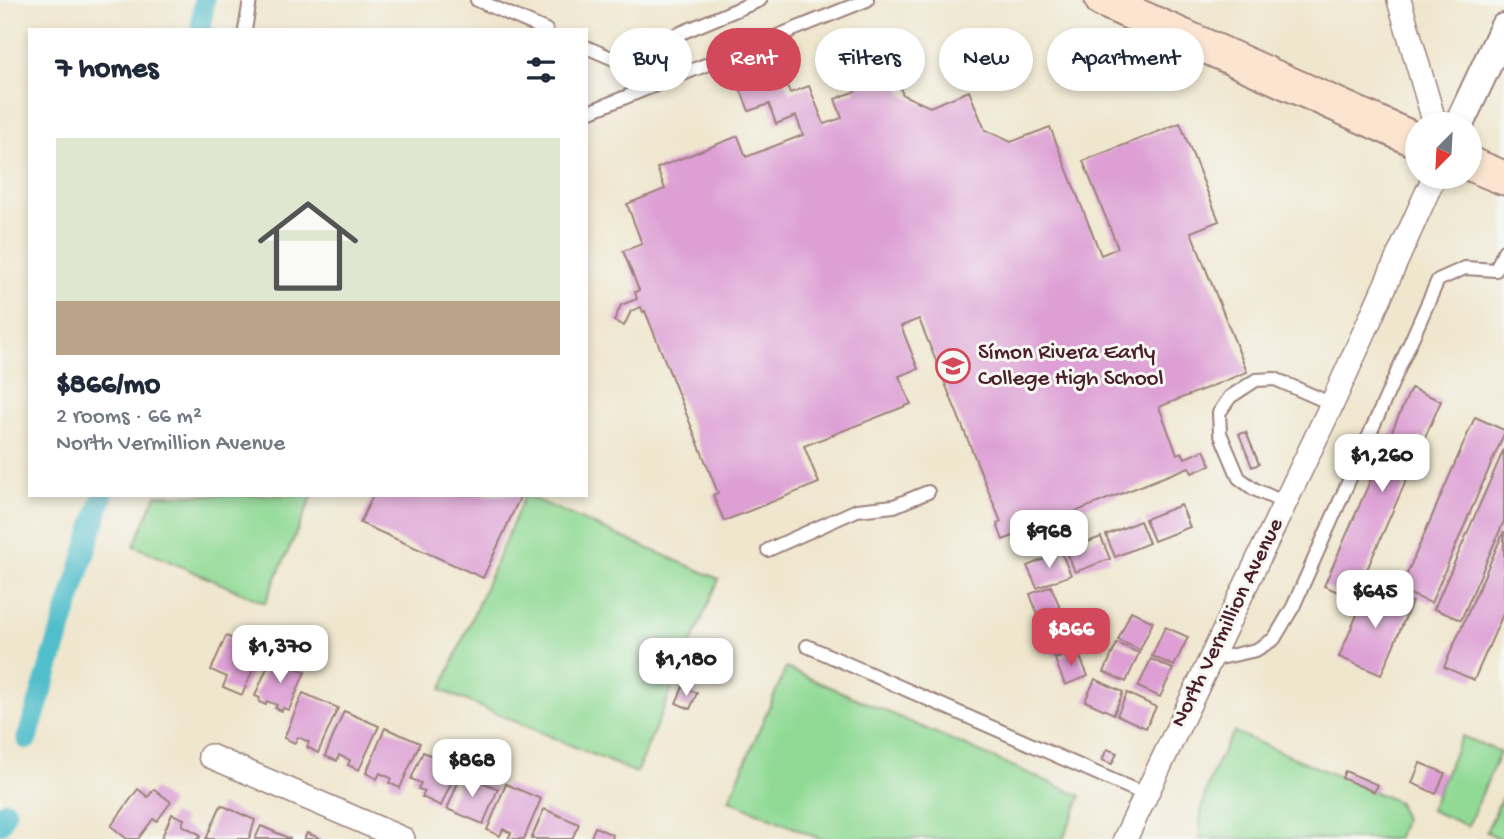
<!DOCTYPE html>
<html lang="en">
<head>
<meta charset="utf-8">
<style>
  :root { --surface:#fff; --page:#f6f6f7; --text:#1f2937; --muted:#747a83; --accent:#d1495b }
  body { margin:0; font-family:"Gochi Hand",sans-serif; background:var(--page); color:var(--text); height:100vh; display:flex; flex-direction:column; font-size:26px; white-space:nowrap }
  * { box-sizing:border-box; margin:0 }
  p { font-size:23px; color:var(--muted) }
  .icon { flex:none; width:38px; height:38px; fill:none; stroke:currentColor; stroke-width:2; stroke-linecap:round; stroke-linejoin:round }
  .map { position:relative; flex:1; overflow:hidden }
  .drawer { position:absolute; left:28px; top:28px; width:560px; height:469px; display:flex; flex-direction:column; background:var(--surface); border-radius:0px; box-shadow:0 4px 10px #0003 }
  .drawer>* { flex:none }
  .hud { position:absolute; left:609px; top:28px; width:665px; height:63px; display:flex; gap:14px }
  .needle { width:46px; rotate:204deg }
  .fabs { position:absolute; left:1405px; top:112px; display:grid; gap:14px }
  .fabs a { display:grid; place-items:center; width:77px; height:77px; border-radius:50%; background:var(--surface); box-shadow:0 4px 10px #0003; font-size:35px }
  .price { position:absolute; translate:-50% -60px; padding:0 16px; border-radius:14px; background:#fff; color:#222; font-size:23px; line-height:46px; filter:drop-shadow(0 2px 4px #0008) }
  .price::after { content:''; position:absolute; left:50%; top:42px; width:21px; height:16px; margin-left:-10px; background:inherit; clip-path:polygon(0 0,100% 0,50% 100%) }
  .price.on { background:var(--accent); color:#fff }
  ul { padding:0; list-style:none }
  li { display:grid; align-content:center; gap:14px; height:371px; padding:0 28px }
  li span { display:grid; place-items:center; height:217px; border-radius:0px; color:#555 }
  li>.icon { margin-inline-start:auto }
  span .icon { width:126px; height:126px; fill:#fffc; stroke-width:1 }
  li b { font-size:30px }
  h2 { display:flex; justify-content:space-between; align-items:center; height:84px; padding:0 28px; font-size:30px }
  .tag { padding:0 24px; border-radius:32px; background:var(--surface); box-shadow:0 4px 10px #0003; font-size:24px; line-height:63px }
  .tag.on { background:var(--accent); color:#fff }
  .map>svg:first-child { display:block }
  .green { fill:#91da95; stroke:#6e7c60; stroke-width:2 }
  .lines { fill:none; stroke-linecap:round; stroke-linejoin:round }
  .canal { stroke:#51becb; stroke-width:21 }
  .building { fill:#dd9fd4 }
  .service-casing { stroke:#9c827c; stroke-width:16 }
  .minor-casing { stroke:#9c827c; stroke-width:26 }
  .tertiary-casing { stroke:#9c827c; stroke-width:32 }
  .secondary-casing { stroke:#9c827c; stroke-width:37 }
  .service { stroke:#fff; stroke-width:12 }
  .minor { stroke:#fff; stroke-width:23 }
  .tertiary { stroke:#fff; stroke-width:28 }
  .secondary { stroke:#fce5d0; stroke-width:33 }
  .labels { text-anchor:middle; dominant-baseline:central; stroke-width:6; stroke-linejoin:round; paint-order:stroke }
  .poi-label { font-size:23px; fill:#4a1f2b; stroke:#f6f6f2; text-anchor:start }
  .street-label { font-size:23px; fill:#4a1f2b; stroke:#f6f6f2 }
</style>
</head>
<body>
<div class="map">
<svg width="1504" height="839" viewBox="0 0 1504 839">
  <rect width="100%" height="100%" fill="#f6f6f2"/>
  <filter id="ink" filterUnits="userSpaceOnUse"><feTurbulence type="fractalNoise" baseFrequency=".0143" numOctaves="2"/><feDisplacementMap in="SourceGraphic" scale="14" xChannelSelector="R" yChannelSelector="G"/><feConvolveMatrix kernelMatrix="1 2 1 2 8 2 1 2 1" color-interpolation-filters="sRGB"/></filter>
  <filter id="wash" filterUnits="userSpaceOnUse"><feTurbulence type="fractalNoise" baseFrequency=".00686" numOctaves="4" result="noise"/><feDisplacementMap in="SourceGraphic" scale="28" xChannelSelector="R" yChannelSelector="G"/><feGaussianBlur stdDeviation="1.57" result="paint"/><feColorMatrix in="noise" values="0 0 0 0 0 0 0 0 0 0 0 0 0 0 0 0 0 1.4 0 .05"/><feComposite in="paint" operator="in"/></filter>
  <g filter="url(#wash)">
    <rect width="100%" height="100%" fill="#efe6cd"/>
    <g class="green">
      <polygon points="156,495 313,495 265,603 134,546"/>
      <polygon points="525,495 719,579 636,773 441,690"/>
      <polygon points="786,668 1081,796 1063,839 820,839 729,800"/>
      <path d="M1234,732L1398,802L1404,820L1397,839H1200C1197,801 1215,763 1234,732Z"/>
      <polygon points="1462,736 1500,752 1468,826 1430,810"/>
      <polygon points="1504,793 1504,839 1502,839 1486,832"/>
    </g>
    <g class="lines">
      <g class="canal">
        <polyline points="201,30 204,0"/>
        <polyline points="27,739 103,495"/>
        <polyline points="0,824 6,811"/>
      </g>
    </g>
    <g id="blocks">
      <g class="building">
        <polygon points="887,56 903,95 930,107 969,91 985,130 1011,142 1050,127 1101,255 1118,248 1083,161 1180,123 1219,221 1191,232 1247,372 1159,407 1177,454 1182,452 1185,458 1204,450 1211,465 1192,473 1189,467 1003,540 997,524 1001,522 919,319 901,326 918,369 899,376 911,404 804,446 819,483 724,521 713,495 718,493 645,311 643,312 641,307 631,311 624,326 614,321 621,305 637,299 635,292 639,290 623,251 642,244 627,204 665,189 657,168 738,136 746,157 803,135 796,116 776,124 769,104 749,111 732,68 753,60 762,82 782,74 790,93 809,86 824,124 842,118 835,99 856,91 847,71"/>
        <polygon points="1411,388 1441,401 1354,599 1324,586"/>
        <polygon points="1475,417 1504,430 1504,434 1431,603 1400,590"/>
        <polygon points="1246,432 1259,464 1252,467 1239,434"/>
        <polygon points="1504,449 1504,521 1461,620 1434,609"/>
        <polygon points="373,495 521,495 483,578 360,523"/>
        <polygon points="1181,505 1190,527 1154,541 1145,519"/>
        <polygon points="1140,521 1149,543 1115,557 1106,535"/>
        <polygon points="1504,531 1504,612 1474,680 1444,667"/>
        <polygon points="1101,537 1110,559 1075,572 1066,550"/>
        <polygon points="1061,552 1071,575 1037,588 1027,566"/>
        <polygon points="1370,584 1412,602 1381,675 1339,657"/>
        <polygon points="1051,586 1063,615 1041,624 1030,594"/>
        <polygon points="1131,611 1153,622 1140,650 1118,640"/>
        <polygon points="1064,618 1076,647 1054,656 1042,627"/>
        <polygon points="1165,627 1188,637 1174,666 1152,656"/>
        <polygon points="226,636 261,651 242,695 223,687 227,677 211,670"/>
        <polygon points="1117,643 1139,653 1126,682 1104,672"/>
        <polygon points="1077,650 1088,676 1065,685 1055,659"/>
        <polygon points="271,658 285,664 286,661 292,664 291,666 305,672 289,710 283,708 282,711 275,708 277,705 267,701 266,705 259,702 260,698 255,696"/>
        <polygon points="1151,659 1173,669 1160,697 1138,687"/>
        <polygon points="1095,679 1123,692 1114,714 1085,701"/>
        <polygon points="683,687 697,693 690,709 676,703"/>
        <polygon points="303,693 338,708 318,753 307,747 309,742 298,737 295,743 284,738"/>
        <polygon points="1127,693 1156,707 1146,728 1117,715"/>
        <polygon points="344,711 379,726 359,770 348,765 350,760 339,755 337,761 325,756"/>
        <polygon points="385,728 420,743 400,788 389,783 391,778 380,773 377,779 366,773"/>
        <polygon points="1107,749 1117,753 1112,764 1102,760"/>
        <polygon points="423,752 458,767 441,806 422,797 425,791 418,789 421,783 411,779"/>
        <polygon points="1420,763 1445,773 1436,794 1412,783"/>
        <polygon points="1345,771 1378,785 1374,792 1342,778"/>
        <polygon points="462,773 498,789 483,824 447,809"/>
        <polygon points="506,784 541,799 524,839 508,839 511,833 503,829 500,836 487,830"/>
        <polygon points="138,789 148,797 154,789 171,802 157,821 153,819 138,839 127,839 111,826"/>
        <polygon points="221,805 255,820 249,839 206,839"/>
        <polygon points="544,809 579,824 572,839 531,839"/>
        <polygon points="172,814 184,819 182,825 201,835 199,839 161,839"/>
        <polygon points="261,826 291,839 255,839"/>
        <polygon points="595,827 613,835 612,839 590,839"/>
        <polygon points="307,833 322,839 304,839"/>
      </g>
    </g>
  </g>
  <g filter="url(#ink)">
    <use href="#blocks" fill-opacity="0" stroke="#9c827c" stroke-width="2"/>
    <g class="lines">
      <g class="service-casing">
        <g id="service">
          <polyline points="477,0 546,30"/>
          <polyline points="245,30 250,0"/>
          <polyline points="586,47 616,60 760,0"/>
          <polyline points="586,113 867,0"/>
          <polyline points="1285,503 1254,489 1239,478 1220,433 1219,413 1230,397 1256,380 1275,379 1332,404"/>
          <polyline points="768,550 857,510 894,506 928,492"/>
          <polyline points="807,646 1146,795"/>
          <polyline points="1211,660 1256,650 1274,639 1293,607 1438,280 1465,268 1496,270 1504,251"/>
        </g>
      </g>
      <g class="minor-casing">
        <g id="minor">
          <polyline points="1399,0 1435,124"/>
          <polyline points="210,756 403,839"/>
          <polyline points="1125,839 1332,404 1434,177"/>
        </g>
      </g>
      <g class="tertiary-casing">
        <polyline id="tertiary" points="1459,124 1504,28"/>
      </g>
      <g class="secondary-casing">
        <g id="secondary">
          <polyline points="1102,0 1418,141"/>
          <polyline points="1470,164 1504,178"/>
        </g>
      </g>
      <use href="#service" class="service"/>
      <use href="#minor" class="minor"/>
      <use href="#tertiary" class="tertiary"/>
      <use href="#secondary" class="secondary"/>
    </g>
  </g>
  <defs>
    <g id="school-ring" transform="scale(1.75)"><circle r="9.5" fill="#f6f6f2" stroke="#d1495b" stroke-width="1.5"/><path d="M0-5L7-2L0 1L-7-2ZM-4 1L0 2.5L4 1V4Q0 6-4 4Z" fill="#d1495b"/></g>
  </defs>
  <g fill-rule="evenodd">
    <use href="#school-ring" x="953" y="366"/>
  </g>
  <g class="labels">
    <g class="poi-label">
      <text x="978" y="353">Símon Rivera Early<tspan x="978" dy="26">College High School</tspan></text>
    </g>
    <g class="street-label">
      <text transform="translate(1228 623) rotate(-64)">North Vermillion Avenue</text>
    </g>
  </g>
</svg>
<div class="fabs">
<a><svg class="needle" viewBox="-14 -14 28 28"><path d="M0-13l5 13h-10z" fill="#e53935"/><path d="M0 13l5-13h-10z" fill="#747a83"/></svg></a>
</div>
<b class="price" style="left:1382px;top:494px">$1,260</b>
<b class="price" style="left:1049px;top:570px">$968</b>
<b class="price" style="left:1375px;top:630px">$645</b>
<b class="price on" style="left:1071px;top:668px">$866</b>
<b class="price" style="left:280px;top:685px">$1,370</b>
<b class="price" style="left:686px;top:698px">$1,180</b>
<b class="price" style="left:472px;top:799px">$868</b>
<div class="hud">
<a class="tag">Buy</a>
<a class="tag on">Rent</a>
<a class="tag">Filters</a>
<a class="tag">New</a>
<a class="tag">Apartment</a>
</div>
<section class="drawer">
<h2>7 homes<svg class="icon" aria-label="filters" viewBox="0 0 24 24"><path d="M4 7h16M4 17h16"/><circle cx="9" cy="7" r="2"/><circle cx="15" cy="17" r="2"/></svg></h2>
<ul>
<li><span style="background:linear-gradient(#dfe7d0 75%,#b9a48a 0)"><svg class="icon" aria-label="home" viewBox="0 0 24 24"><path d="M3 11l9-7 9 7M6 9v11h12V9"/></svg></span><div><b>$866/mo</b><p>2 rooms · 66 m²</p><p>North Vermillion Avenue</p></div></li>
</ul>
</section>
</div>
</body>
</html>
